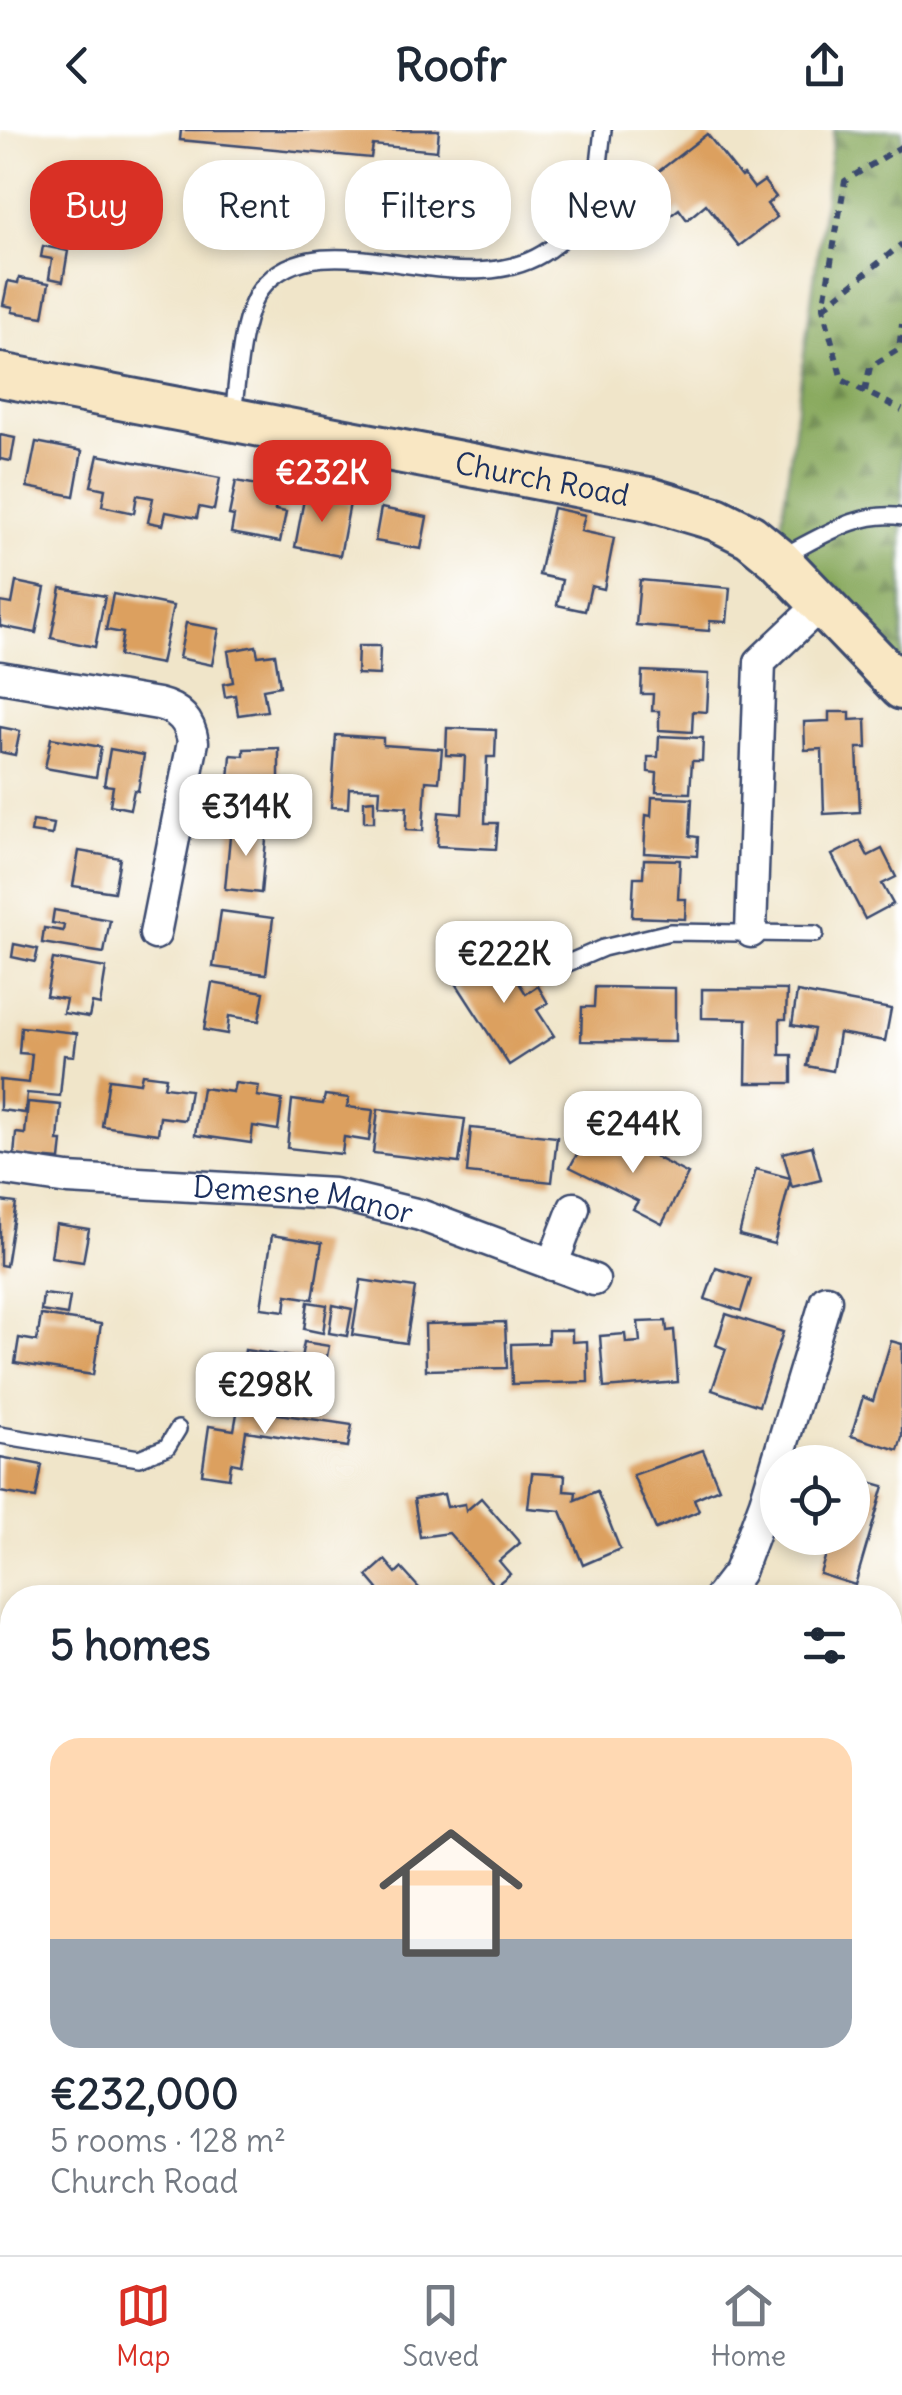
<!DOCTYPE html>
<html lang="en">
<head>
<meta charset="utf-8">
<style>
  :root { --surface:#fff; --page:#f6f6f7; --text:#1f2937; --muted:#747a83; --line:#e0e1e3; --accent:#d93025 }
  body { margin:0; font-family:Delius,sans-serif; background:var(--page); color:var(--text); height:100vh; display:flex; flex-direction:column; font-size:38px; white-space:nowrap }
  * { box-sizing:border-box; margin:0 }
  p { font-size:32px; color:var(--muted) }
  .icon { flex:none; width:55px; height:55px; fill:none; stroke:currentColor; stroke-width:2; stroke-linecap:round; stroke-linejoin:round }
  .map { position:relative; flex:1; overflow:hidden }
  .side { position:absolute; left:0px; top:1455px; width:902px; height:670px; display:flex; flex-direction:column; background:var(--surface); border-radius:40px 40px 0 0; box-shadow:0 5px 15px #0003 }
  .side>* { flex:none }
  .guide { position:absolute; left:30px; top:30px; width:842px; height:90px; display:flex; gap:20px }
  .tools { position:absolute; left:760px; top:1315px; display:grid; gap:20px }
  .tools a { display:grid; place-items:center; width:110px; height:110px; border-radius:50%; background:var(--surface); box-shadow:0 5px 15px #0003; font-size:50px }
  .price { position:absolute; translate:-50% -85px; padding:0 22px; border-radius:20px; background:#fff; color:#222; font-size:32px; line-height:65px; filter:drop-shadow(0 2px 5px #0008) }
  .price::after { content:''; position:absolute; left:50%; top:60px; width:30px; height:22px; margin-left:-15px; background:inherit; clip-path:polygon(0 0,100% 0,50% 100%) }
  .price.active { background:var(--accent); color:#fff }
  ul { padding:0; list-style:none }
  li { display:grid; align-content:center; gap:20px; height:530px; padding:0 50px }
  li span { display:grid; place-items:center; height:310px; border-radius:30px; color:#555 }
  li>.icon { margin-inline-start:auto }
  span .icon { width:180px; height:180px; fill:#fffc; stroke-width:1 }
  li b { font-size:42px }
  h2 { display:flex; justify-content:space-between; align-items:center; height:120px; padding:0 50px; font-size:42px }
  .chip { padding:0 35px; border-radius:40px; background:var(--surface); box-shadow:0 5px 15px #0003; font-size:35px; line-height:90px }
  .chip.active { background:var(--accent); color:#fff }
  header { display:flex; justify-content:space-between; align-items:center; height:130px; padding:0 50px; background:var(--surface); font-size:45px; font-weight:800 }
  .tab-bar { display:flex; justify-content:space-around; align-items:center; height:140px; border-top:2px solid var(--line); background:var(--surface); font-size:28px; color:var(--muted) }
  .tab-bar a { display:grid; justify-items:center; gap:5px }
  .tab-bar .active { color:var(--accent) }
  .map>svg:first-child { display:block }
  .forest { fill:url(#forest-firs); stroke:#526c5e; stroke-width:2.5 }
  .building { fill:#dca05e }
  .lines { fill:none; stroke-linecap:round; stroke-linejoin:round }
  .lane-casing { stroke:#3b4a6e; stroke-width:20 }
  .street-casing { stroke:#3b4a6e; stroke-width:35 }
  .secondary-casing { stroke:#3b4a6e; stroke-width:48 }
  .path { stroke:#3b4a6e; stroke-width:6; stroke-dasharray:8 8; stroke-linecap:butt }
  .lane { stroke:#fff; stroke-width:15 }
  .street { stroke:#fff; stroke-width:30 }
  .secondary { stroke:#f9e7c3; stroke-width:42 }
  .labels { text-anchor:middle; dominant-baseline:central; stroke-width:10; stroke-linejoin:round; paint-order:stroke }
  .street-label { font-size:30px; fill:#1b2f5e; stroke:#fff }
</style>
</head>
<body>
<header><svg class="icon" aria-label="back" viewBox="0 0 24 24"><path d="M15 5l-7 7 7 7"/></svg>Roofr<svg class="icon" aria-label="share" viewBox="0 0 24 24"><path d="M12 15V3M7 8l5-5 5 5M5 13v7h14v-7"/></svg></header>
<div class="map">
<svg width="902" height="2125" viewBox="0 0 902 2125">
  <defs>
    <pattern id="forest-firs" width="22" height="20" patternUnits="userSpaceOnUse" patternTransform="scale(2.5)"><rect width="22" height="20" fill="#88a95d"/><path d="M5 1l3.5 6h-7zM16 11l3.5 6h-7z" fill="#6e8a50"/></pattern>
  </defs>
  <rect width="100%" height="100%" fill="#fff"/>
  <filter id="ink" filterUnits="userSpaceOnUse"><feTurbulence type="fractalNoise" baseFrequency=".01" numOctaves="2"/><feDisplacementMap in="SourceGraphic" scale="20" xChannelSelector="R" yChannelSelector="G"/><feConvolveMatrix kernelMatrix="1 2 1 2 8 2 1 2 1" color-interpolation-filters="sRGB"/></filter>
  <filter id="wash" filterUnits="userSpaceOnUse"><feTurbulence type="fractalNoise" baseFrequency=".0048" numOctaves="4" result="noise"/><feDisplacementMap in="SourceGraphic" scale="40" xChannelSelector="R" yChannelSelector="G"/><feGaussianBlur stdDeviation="2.25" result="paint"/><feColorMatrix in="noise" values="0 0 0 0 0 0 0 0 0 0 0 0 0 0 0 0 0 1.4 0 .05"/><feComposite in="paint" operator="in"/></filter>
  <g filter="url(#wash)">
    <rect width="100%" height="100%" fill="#f0e5c9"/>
    <polygon class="forest" points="834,0 902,0 902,541 779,412"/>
    <g id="blocks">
      <g class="building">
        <polygon points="181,0 439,0 437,21 373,15 371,28 180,10"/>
        <polygon points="707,4 741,47 744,45 754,58 764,51 776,67 767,74 777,87 739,116 706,74 687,90 679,79 658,95 632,62"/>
        <polygon points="43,116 68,121 63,151 49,148 52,129 41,127"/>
        <polygon points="19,148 49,153 43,187 12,182 13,177 3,175 8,151 18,153"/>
        <polygon points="0,305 15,308 11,331 0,329"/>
        <polygon points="36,312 82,321 74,366 27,357"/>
        <polygon points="98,325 220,348 214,380 199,377 197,388 166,382 163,395 148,392 153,368 137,365 134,383 102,376 105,359 91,356"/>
        <polygon points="236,351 279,359 275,380 286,382 280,412 231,403 234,386 229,385"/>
        <polygon points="305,364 350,373 340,426 295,417"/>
        <polygon points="381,378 427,387 421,419 375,411"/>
        <polygon points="553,378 585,385 581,401 614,408 604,459 591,456 585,481 557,475 562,450 539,445"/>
        <polygon points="640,450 730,458 727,492 710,491 709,501 636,495"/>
        <polygon points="16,452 45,458 36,503 0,496 0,472 12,474"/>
        <polygon points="61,458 105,466 95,517 51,508"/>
        <polygon points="113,464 173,476 161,534 119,526 123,503 106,500"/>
        <polygon points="186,493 219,499 212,535 179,528"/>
        <polygon points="256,516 258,526 275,524 280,556 263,559 267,581 238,585 235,565 225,567 223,554 233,552 228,521"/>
        <polygon points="358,516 380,516 379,545 357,544"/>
        <polygon points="642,541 709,544 707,582 693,581 692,602 659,600 659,581 652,581 653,564 641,564"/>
        <polygon points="829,582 850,582 850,590 866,589 867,618 857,618 860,682 824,684 822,619 805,620 804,592 829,591"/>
        <polygon points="0,597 20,601 15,625 0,622"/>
        <polygon points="447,598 496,600 495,627 487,627 485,693 498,693 496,719 437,716 439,682 462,684 465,626 446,625"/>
        <polygon points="336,605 383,608 383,615 442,619 439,652 426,651 423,701 406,700 407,677 379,675 380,659 349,658 348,678 331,677"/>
        <polygon points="659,606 703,608 702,631 692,631 690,663 656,662 657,643 648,642 648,627 658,627"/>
        <polygon points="51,608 101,617 96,647 45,638"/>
        <polygon points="279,618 279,648 257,649 255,677 227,674 231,625 244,626 244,619"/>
        <polygon points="110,619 144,625 138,661 134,660 130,679 110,675 113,656 104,655"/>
        <polygon points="652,667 692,669 690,706 698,707 697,726 644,723 646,685 651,686"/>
        <polygon points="374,670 374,692 364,692 364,671"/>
        <polygon points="33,691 54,694 52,705 31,702"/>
        <polygon points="231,696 267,699 261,763 225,759"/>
        <polygon points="860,711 868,726 882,719 896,747 882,754 893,774 865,789 832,725"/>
        <polygon points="79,721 120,728 114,762 73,756"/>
        <polygon points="644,729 680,730 678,769 686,769 685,789 632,787 634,747 643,747"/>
        <polygon points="54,780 110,790 104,823 42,813 44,798 63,801 64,795 52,793"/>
        <polygon points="221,781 273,788 266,844 213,837"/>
        <polygon points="14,814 38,819 35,832 12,827"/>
        <polygon points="497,818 526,864 538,856 548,873 537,880 554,906 509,935 452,847"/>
        <polygon points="53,829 106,838 100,875 92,873 89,887 63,883 66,869 46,866"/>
        <polygon points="212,853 264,862 259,891 229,886 227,904 204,900"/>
        <polygon points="595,857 675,858 675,912 581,911 582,877 594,877"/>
        <polygon points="702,859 787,860 786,889 780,889 780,925 792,925 792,953 746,953 747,889 702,888"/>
        <polygon points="797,862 891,879 885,911 839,903 833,941 807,936 814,899 792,895"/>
        <polygon points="21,897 77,903 74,926 64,925 60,966 27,963 25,983 0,980 0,950 29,953 32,924 19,923"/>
        <polygon points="142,944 166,947 164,957 190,960 185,990 160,987 158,1004 102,996 109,949 140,953"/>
        <polygon points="235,953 259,956 257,966 282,970 278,1000 253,996 251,1013 195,1005 202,958 233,962"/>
        <polygon points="325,965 349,968 347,977 373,980 369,1011 344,1007 342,1024 287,1018 292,970 323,974"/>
        <polygon points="28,972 61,975 58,1011 62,1011 60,1030 14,1026 16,1003 25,1004"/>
        <polygon points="378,979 465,989 459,1033 373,1023"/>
        <polygon points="471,998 557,1007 552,1052 467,1043"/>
        <polygon points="587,1006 626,1026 632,1015 688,1044 662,1094 633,1079 638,1071 570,1037"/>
        <polygon points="812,1016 821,1050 792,1057 790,1051 774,1114 739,1105 756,1039 790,1048 783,1023"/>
        <polygon points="0,1071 16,1073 6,1136 0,1135"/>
        <polygon points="56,1094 89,1099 83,1132 51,1127"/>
        <polygon points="272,1105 322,1113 313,1169 287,1165 285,1181 261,1178"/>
        <polygon points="716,1138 751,1149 741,1181 705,1169"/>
        <polygon points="361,1150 415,1158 406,1213 352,1205"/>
        <polygon points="43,1164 70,1167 67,1185 41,1181"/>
        <polygon points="308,1172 327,1175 323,1203 304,1199"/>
        <polygon points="333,1175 352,1179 347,1206 329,1203"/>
        <polygon points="726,1184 783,1202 759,1276 712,1260 726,1219 716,1215"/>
        <polygon points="41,1185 101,1194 93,1245 15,1233 19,1208 37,1211"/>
        <polygon points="666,1191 667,1201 674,1200 678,1252 604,1258 600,1206 625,1204 626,1213 640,1212 638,1192"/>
        <polygon points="505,1192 507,1238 426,1240 425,1194"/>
        <polygon points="548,1200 572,1200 572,1212 587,1211 588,1252 512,1254 511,1214 548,1213"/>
        <polygon points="891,1211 902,1214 902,1307 898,1320 851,1306 863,1267 873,1271"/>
        <polygon points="304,1212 329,1216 326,1231 301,1228"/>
        <polygon points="245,1220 299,1228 292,1276 237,1268"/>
        <polygon points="238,1278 352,1295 348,1317 246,1301 241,1335 231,1333 229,1348 202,1344 209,1296 234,1300"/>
        <polygon points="703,1320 719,1358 694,1369 699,1381 656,1399 633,1345"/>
        <polygon points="0,1327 42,1335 36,1368 0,1362"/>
        <polygon points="532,1343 565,1345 564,1361 576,1362 575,1370 597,1361 620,1419 583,1435 561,1381 528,1378"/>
        <polygon points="852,1347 884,1356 855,1455 820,1444 831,1408 852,1408"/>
        <polygon points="444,1364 447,1377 465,1374 466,1381 481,1368 520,1413 499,1431 510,1444 495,1456 449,1403 420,1407 414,1369"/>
        <polygon points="385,1430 396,1443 401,1438 428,1468 341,1468 348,1461 371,1465 378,1459 367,1446"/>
        <polygon points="6,1850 12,1850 12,1926 0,1927 0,1882 6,1882"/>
        <polygon points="0,2006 7,2006 12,2070 0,2071"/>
        <polygon points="179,2112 247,2112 245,2125 177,2125"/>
        <polygon points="385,2112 403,2112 402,2125 383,2125"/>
        <polygon points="417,2112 450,2112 448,2125 415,2125"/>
        <polygon points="506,2112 548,2112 547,2125 504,2125"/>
        <polygon points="559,2112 621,2112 619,2125 571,2125 572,2120 559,2119"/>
        <polygon points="658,2112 682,2112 682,2117 692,2116 692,2125 659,2125"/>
        <polygon points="720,2112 735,2112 740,2125 725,2125"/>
        <polygon points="769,2112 806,2112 800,2125 763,2125"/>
      </g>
    </g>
  </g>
  <g filter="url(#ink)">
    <use href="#blocks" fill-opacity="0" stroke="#3b4a6e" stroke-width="2.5"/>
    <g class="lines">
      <g class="lane-casing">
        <g id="lane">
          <path d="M233,284C238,250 240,186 261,159C323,79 469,186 555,115C570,103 587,86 592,68C599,47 600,22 603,0"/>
          <path d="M781,427C818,409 860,379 902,387"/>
          <polyline points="561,836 603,818 670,802 815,804"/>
          <polyline points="0,1305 139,1328 167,1317 178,1299"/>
          <polyline points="0,2119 35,2125"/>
        </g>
      </g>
      <g class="street-casing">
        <g id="street">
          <path d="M0,547L158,574C179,579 190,591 193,612L155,804"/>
          <polyline points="751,802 760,532 821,474"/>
          <path id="s1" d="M0,1039L68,1049L334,1064L420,1085L594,1150"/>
          <polyline points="552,1135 574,1078"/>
          <polyline points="719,1468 739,1442 765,1372 826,1170"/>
          <polyline points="890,2057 902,2023"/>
          <polyline points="868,2125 872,2112"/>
        </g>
      </g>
      <g class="secondary-casing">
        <g id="secondary">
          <path id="s2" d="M0,245L649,369L716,389L750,406L778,429L902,558"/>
          <polyline points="0,1576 12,1583"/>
          <polyline points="93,2125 94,2112"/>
        </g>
      </g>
      <g class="path">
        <polyline points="902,16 845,51 823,178 842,250 902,280"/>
        <polyline points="824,177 902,114"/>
        <polyline points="865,261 870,237 899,219 902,194"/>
        <polyline points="890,1586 902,1577"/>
      </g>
      <use href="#lane" class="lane"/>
      <use href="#street" class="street"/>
      <use href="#secondary" class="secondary"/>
    </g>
  </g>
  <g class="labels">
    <g class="street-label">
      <text stroke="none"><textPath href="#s2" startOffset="552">Church Road</textPath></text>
      <text stroke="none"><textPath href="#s1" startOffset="305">Demesne Manor</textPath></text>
    </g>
  </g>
</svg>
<div class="tools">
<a><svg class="icon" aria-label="locate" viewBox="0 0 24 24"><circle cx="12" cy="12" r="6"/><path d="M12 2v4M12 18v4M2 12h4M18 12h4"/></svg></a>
</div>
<b class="price active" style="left:322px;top:395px">€232K</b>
<b class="price" style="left:246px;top:729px">€314K</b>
<b class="price" style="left:504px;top:876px">€222K</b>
<b class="price" style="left:633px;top:1046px">€244K</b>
<b class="price" style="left:265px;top:1307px">€298K</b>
<div class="guide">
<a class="chip active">Buy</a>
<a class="chip">Rent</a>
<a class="chip">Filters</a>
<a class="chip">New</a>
</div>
<section class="side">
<h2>5 homes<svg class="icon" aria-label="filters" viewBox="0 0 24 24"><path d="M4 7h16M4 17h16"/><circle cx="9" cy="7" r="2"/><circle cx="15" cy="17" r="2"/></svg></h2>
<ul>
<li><span style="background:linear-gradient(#ffd9b3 65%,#9aa5b1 0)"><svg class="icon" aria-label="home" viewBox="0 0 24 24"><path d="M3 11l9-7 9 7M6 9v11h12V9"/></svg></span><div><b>€232,000</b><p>5 rooms · 128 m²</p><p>Church Road</p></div></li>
</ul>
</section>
</div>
<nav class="tab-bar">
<a class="active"><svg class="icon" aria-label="map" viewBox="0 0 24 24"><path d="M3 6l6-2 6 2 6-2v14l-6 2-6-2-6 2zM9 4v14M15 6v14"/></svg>Map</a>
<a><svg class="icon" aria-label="saved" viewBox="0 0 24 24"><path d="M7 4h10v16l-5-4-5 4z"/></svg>Saved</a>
<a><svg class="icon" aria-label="home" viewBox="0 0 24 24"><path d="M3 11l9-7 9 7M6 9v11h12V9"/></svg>Home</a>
</nav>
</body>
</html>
